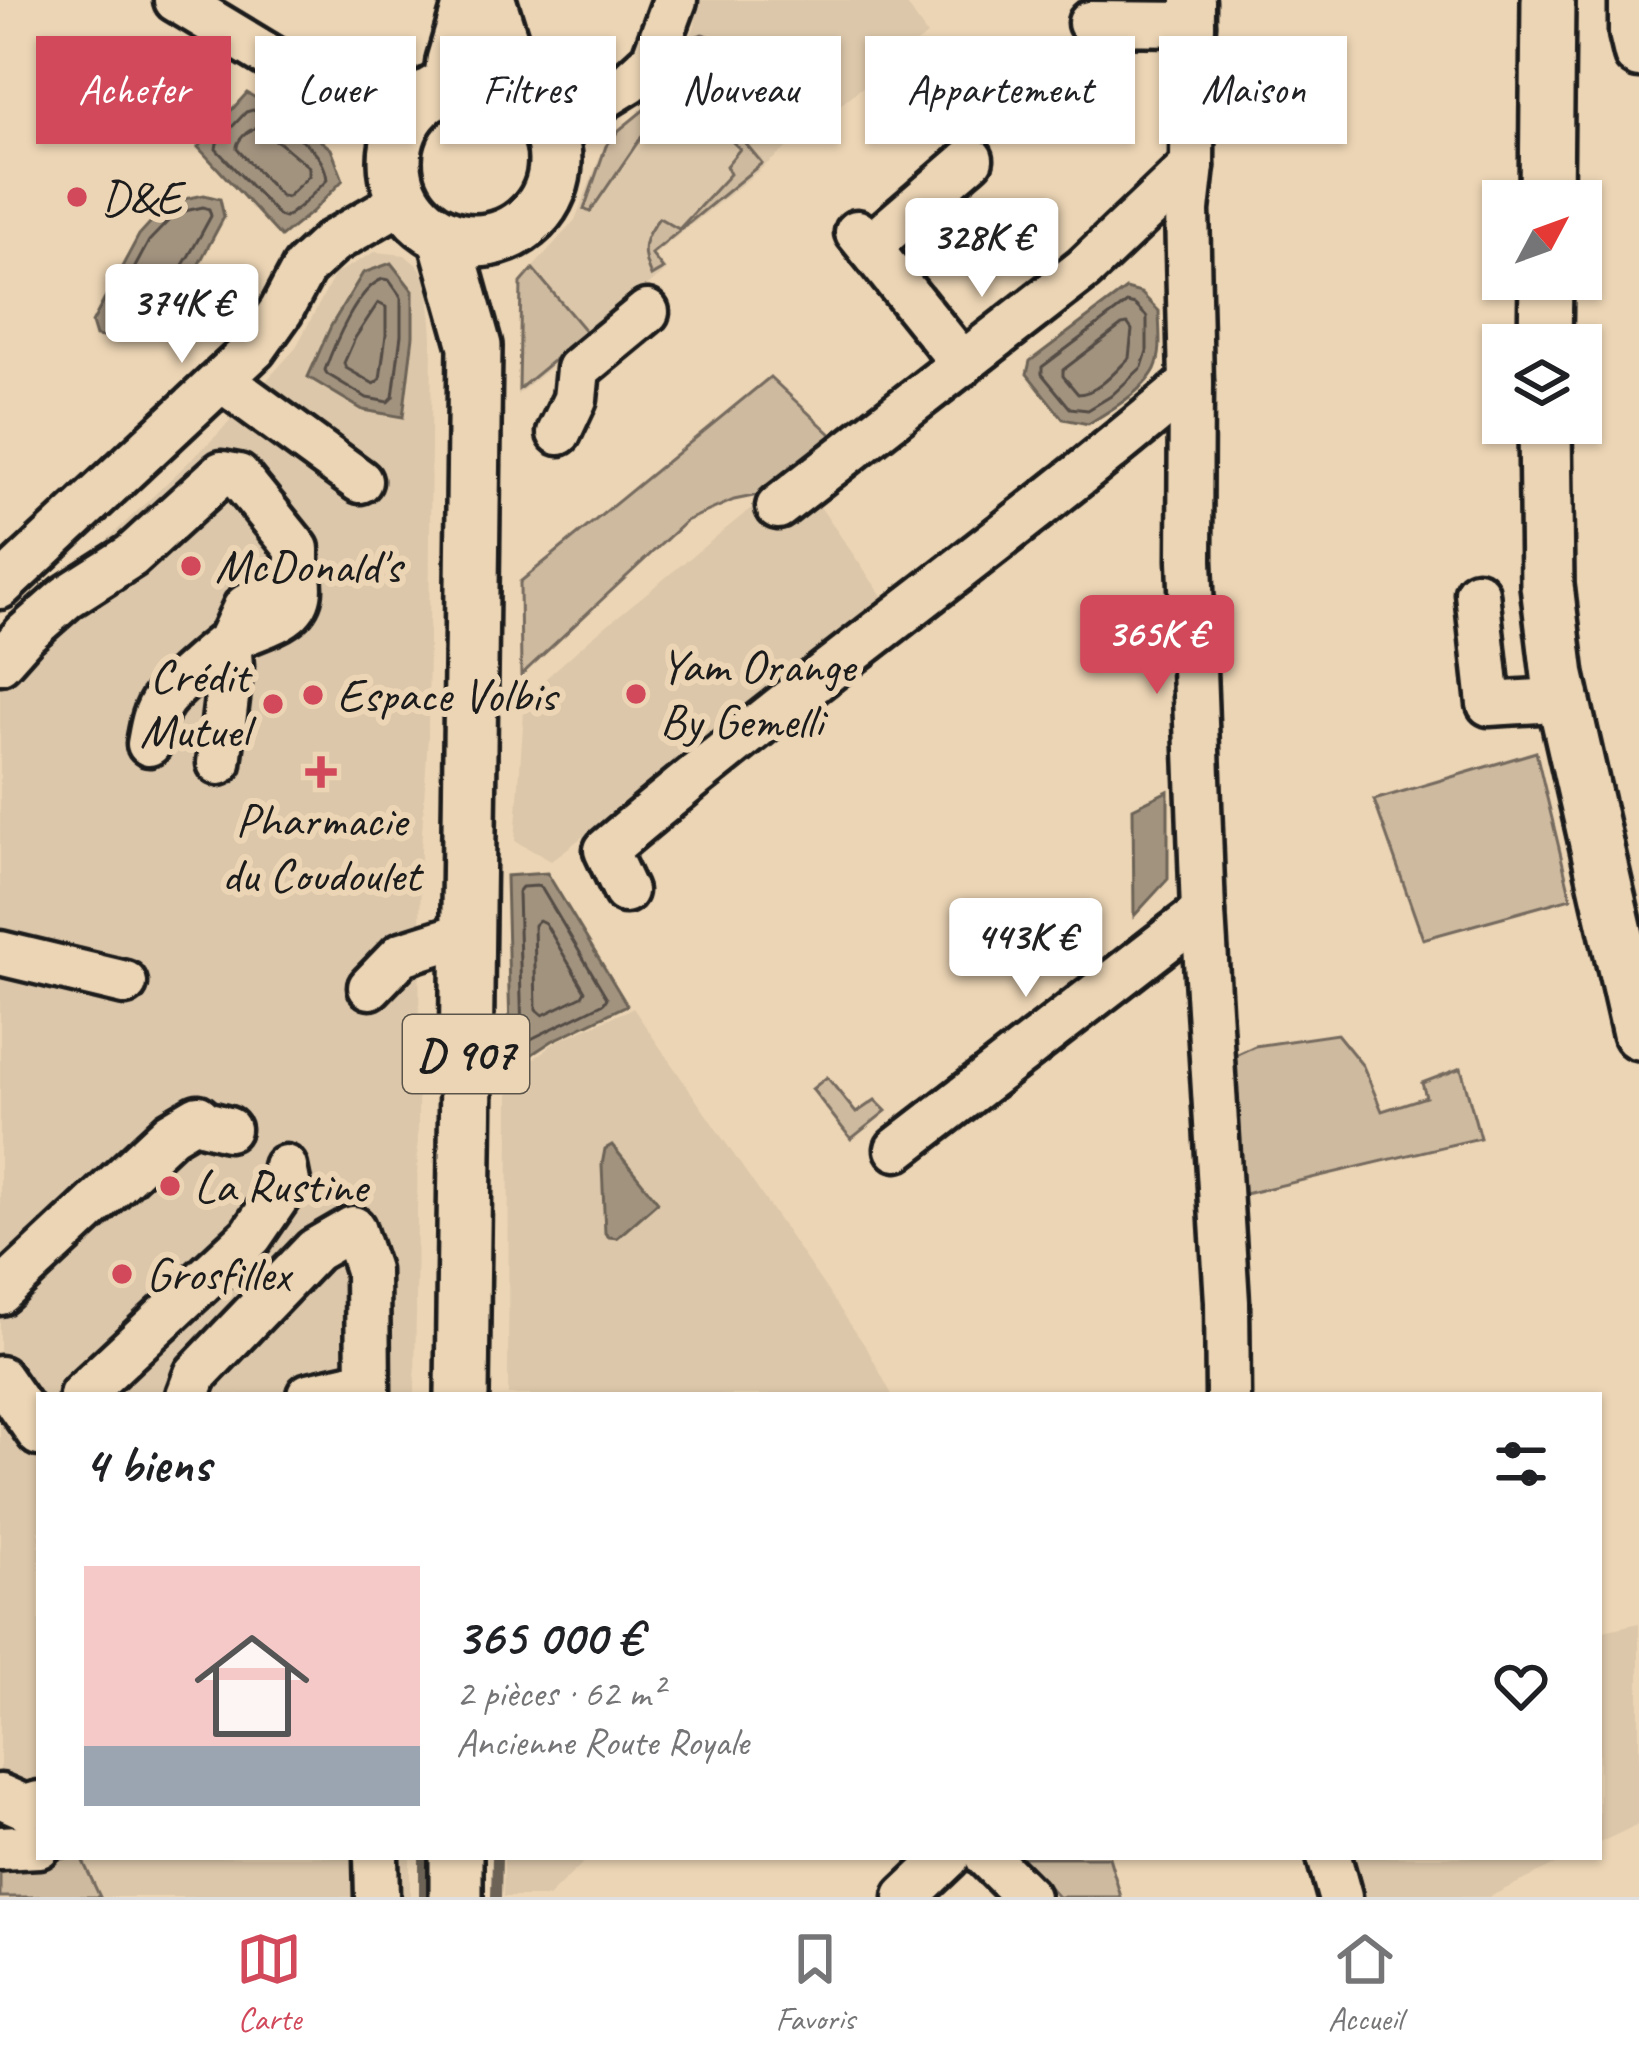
<!DOCTYPE html>
<html lang="fr">
<head>
<meta charset="utf-8">
<style>
  :root { --surface:#fff; --page:#f6f6f6; --text:#202124; --muted:#757577; --line:#e0e0e0; --accent:#d1495b }
  body { margin:0; font-family:Caveat,sans-serif; background:var(--page); color:var(--text); height:100vh; display:flex; flex-direction:column; font-size:45px; white-space:nowrap }
  * { box-sizing:border-box; margin:0 }
  p { font-size:39px; color:var(--muted) }
  .icon { flex:none; width:66px; height:66px; fill:none; stroke:currentColor; stroke-width:2; stroke-linecap:round; stroke-linejoin:round }
  .map { position:relative; flex:1; overflow:hidden }
  .details { position:absolute; left:36px; top:1392px; width:1566px; height:468px; display:flex; flex-direction:column; background:var(--surface); border-radius:0px; box-shadow:0 3px 9px #0004 }
  .details>* { flex:none }
  .banner { position:absolute; left:36px; top:36px; width:1569px; height:108px; display:flex; gap:24px }
  .needle { width:78px; rotate:49deg }
  .buttons { position:absolute; left:1482px; top:180px; display:grid; gap:24px }
  .buttons a { display:grid; place-items:center; width:120px; height:120px; border-radius:0px; background:var(--surface); box-shadow:0 3px 9px #0004; font-size:60px }
  .price { position:absolute; translate:-50% -102px; padding:0 27px; border-radius:12px; background:#fff; color:#222; font-size:39px; line-height:78px; filter:drop-shadow(0 3px 6px #0008) }
  .price::after { content:''; position:absolute; left:50%; top:72px; width:36px; height:27px; margin-left:-18px; background:inherit; clip-path:polygon(0 0,100% 0,50% 100%) }
  .price.selected { background:var(--accent); color:#fff }
  ul { padding:0; list-style:none }
  li { display:flex; align-items:center; gap:36px; height:300px; padding:0 48px }
  li+li { border-top:3px solid var(--line) }
  li span { display:grid; place-items:center; flex:none; width:336px; height:240px; border-radius:0px; color:#555 }
  li>.icon { margin-inline-start:auto }
  span .icon { width:144px; height:144px; fill:#fffc; stroke-width:1 }
  li b { font-size:51px }
  h2 { display:flex; justify-content:space-between; align-items:center; height:144px; padding:0 48px; font-size:51px }
  .tag { padding:0 42px; border-radius:0px; background:var(--surface); box-shadow:0 3px 9px #0004; font-size:42px; line-height:108px }
  .tag.selected { background:var(--accent); color:#fff }
  .tabs { display:flex; justify-content:space-around; align-items:center; height:168px; border-top:3px solid var(--line); background:var(--surface); font-size:33px; color:var(--muted) }
  .tabs a { display:grid; justify-items:center; gap:6px }
  .tabs .selected { color:var(--accent) }
  .map>svg:first-child { display:block }
  .built { fill:#dcc7aa }
  .green { fill:#ceba9f; stroke:#756b5e; stroke-width:3 }
  .water { fill:#a2937f; stroke:#6c6357; stroke-width:3 }
  .lines { fill:none; stroke-linecap:round; stroke-linejoin:round }
  .shore { stroke:#524c44; stroke-width:3 }
  .stream { stroke:#6c6357; stroke-width:10 }
  .minor-casing { stroke:#1c1c1c; stroke-width:51 }
  .major-casing { stroke:#1c1c1c; stroke-width:60 }
  .minor { stroke:#ecd5b5; stroke-width:42 }
  .major { stroke:#ecd5b5; stroke-width:51 }
  .poi-dot { fill:#d1495b; stroke:#ecd5b5; stroke-width:4.5 }
  .labels { text-anchor:middle; dominant-baseline:central; stroke-width:12; stroke-linejoin:round; paint-order:stroke }
  .shield { fill:#ecd5b5; stroke:#5a544a; stroke-width:3 }
  .shield-label { font-size:45px; font-weight:bold; fill:#1c1c1c }
  .poi-label { font-size:48px; fill:#1c1c1c; stroke:#ecd5b5; text-anchor:start }
</style>
</head>
<body>
<div class="map">
<svg width="1639" height="1897" viewBox="0 0 1639 1897">
  <rect width="100%" height="100%" fill="#ecd5b5"/>
  <filter id="ink" filterUnits="userSpaceOnUse"><feTurbulence type="fractalNoise" baseFrequency=".00833" numOctaves="2"/><feDisplacementMap in="SourceGraphic" scale="24" xChannelSelector="R" yChannelSelector="G"/><feConvolveMatrix kernelMatrix="1 2 1 2 8 2 1 2 1" color-interpolation-filters="sRGB"/></filter>
  <g filter="url(#ink)">
    <g class="built">
      <polygon points="698,0 904,0 927,35 654,255 667,270 517,395 520,282 575,220 605,144 672,79 695,26"/>
      <polygon points="375,252 405,255 420,268 429,288 432,339 428,735 421,850 415,1395 39,1395 39,1857 70,1857 0,1873 0,642 217,435 295,349 335,274"/>
      <polygon points="796,472 887,603 551,861 515,841 525,697 591,638"/>
      <polygon points="633,1008 868,1350 892,1395 508,1395 509,1078 557,1041"/>
      <polygon points="1639,1623 1639,1824 1599,1843 1599,1632"/>
      <polygon points="81,1857 410,1857 410,1897 100,1897"/>
      <polygon points="504,1857 589,1857 548,1897 503,1897"/>
      <polygon points="1353,1857 1571,1857 1489,1897 1364,1897"/>
    </g>
    <g class="green">
      <path d="M702,34C714,37 725,43 722,58L702,48L590,212L584,209L606,146L619,130L672,87L687,56L692,38Z"/>
      <path d="M731,126L762,163L651,254L663,269L651,276C640,251 642,239 659,218L679,229L730,174L726,166L740,149L722,132Z"/>
      <polygon points="533,269 587,333 519,389 521,283"/>
      <polygon points="770,377 836,439 778,491 734,500 686,521 521,675 520,582"/>
      <polygon points="1536,752 1571,898 1423,939 1374,800"/>
      <polygon points="1337,1034 1363,1066 1382,1111 1426,1097 1422,1083 1461,1068 1480,1138 1236,1196 1229,1058 1255,1046"/>
      <polygon points="827,1077 856,1113 875,1100 886,1111 851,1139 812,1089"/>
      <polygon points="70,1857 81,1857 100,1897 0,1897 0,1873"/>
      <polygon points="1021,1857 1109,1857 1121,1897 1058,1897"/>
    </g>
    <g class="water">
      <polygon points="247,93 295,120 331,149 343,180 312,212 281,237 198,147"/>
      <polygon points="204,195 220,199 224,217 192,277 150,320 108,338 96,336 92,323 139,235 169,202"/>
      <polygon points="391,263 413,291 413,336 403,417 363,410 308,377 331,326 363,273"/>
      <path d="M1126,289L1141,293L1159,311C1159,329 1163,352 1155,369C1144,391 1108,412 1088,424L1063,419L1027,374L1030,361Z"/>
      <polygon points="1168,791 1168,879 1134,916 1133,808"/>
      <polygon points="547,873 627,1005 552,1041 511,1068 506,876"/>
      <polygon points="612,1145 658,1202 617,1238 609,1237 605,1233 602,1165 605,1149"/>
    </g>
    <g class="lines">
      <g class="shore">
        <path d="M253,110C281,126 324,145 327,180L304,203L285,218L279,216L216,149L217,143L246,112Z"/>
        <path d="M256,129L280,143L309,167V176L287,197L281,196L237,149C236,141 248,129 256,129Z"/>
        <path d="M203,207L209,209L211,216C191,253 160,317 113,319L111,312L149,241L176,213Z"/>
        <path d="M383,279L389,280L401,297V335L393,397L388,402L367,398L327,374L325,370C334,345 358,287 383,279Z"/>
        <polygon points="378,303 386,307 386,335 380,379 374,384 346,368 344,363 355,338"/>
        <polygon points="1127,303 1135,305 1147,317 1147,351 1142,367 1111,396 1088,410 1070,408 1042,374 1042,367"/>
        <path d="M1128,324L1132,330L1129,358C1115,372 1098,393 1078,394L1063,376V370L1122,325Z"/>
        <polygon points="538,886 542,889 607,998 604,1003 527,1041 522,1035 518,892 522,887"/>
        <polygon points="539,920 545,923 585,991 582,996 543,1015 536,1009 534,925"/>
      </g>
      <g class="stream">
        <polyline points="424,1897 424,1857"/>
        <polyline points="496,1897 497,1857"/>
      </g>
      <g class="minor-casing">
        <g id="minor">
          <polyline points="176,0 340,99 401,129"/>
          <polyline points="1193,0 1192,166 1187,210 1191,383 1190,560 1203,912 1227,1302 1228,1395"/>
          <polyline points="1631,0 1631,33 1636,54 1639,56"/>
          <polyline points="1090,23 1193,24"/>
          <polyline points="550,131 629,82 653,60 675,0"/>
          <polyline points="857,232 963,364"/>
          <polyline points="869,247 971,159"/>
          <polyline points="223,381 360,481"/>
          <polyline points="559,433 575,399 578,369 647,312"/>
          <polyline points="778,507 1084,269 1192,166"/>
          <polyline points="0,587 254,349 281,311 304,268 332,242 389,209 403,197"/>
          <polyline points="1477,593 1489,704 1539,701 1561,695"/>
          <polyline points="0,662 25,634 67,597 131,556 222,473 238,476 297,549 297,571 245,607 229,641 231,666 219,763"/>
          <path d="M149,744C152,728 154,712 164,699C173,688 216,650 228,642C258,623 313,622 297,571"/>
          <path d="M625,891L606,850C796,688 1001,544 1191,383"/>
          <polyline points="0,953 125,983"/>
          <polyline points="370,987 402,954 468,933"/>
          <polyline points="897,1149 1203,912"/>
          <polyline points="0,1293 171,1133 198,1117 205,1123 228,1129"/>
          <polyline points="0,1378 39,1434"/>
          <polyline points="81,1395 251,1236 288,1182 285,1167"/>
          <polyline points="188,1395 196,1374 315,1250 353,1228 367,1270 368,1395"/>
          <polyline points="309,1395 366,1382"/>
          <polyline points="0,1796 25,1807 39,1803"/>
          <polyline points="0,1848 39,1846"/>
          <polyline points="376,1857 377,1897"/>
          <polyline points="987,1857 1027,1897"/>
          <polyline points="1329,1857 1340,1897"/>
          <polyline points="906,1897 948,1857"/>
        </g>
      </g>
      <g class="major-casing">
        <g id="major">
          <polyline points="489,0 518,93"/>
          <circle cx="475" cy="161" r="80"/>
          <polyline points="450,84 453,61 471,0"/>
          <polyline points="1546,201 1548,0"/>
          <polyline points="444,235 475,346 462,1395"/>
          <polyline points="1545,345 1546,279"/>
          <polyline points="1545,423 1547,585 1558,676 1639,1033"/>
          <polyline points="456,1897 456,1857"/>
        </g>
      </g>
      <use href="#minor" class="minor"/>
      <use href="#major" class="major"/>
    </g>
  </g>
  <g class="poi-dot">
    <circle cx="77" cy="197" r="12"/>
    <circle cx="191" cy="566" r="12"/>
    <circle cx="636" cy="694" r="12"/>
    <circle cx="313" cy="695" r="12"/>
    <circle cx="273" cy="704" r="12"/>
    <path d="M315 754h12v12h12v12h-12v12h-12v-12h-12v-12h12z"/>
    <circle cx="170" cy="1186" r="12"/>
    <circle cx="122" cy="1274" r="12"/>
  </g>
  <g class="labels">
    <rect class="shield" x="403" y="1015" width="126" height="78" rx="9"/>
    <g class="shield-label">
      <text x="466" y="1054">D 907</text>
    </g>
    <g class="poi-label">
      <text x="101" y="197">D&amp;E</text>
      <text x="215" y="566">McDonald's</text>
      <text x="660" y="666">Yam Orange<tspan x="660" dy="55">By Gemelli</tspan></text>
      <text x="249" y="676" text-anchor="end">Crédit<tspan x="249" dy="55">Mutuel</tspan></text>
      <text x="337" y="695">Espace Volbis</text>
      <text x="321" y="820" text-anchor="middle">Pharmacie<tspan x="321" dy="55">du Coudoulet</tspan></text>
      <text x="194" y="1186">La Rustine</text>
      <text x="146" y="1274">Grosfillex</text>
    </g>
  </g>
</svg>
<div class="buttons">
<a><svg class="needle" viewBox="-14 -14 28 28"><path d="M0-13l5 13h-10z" fill="#e53935"/><path d="M0 13l5-13h-10z" fill="#757577"/></svg></a>
<a><svg class="icon" aria-label="layers" viewBox="0 0 24 24"><path d="M12 4l9 5-9 5-9-5zM3 14l9 5 9-5"/></svg></a>
</div>
<b class="price" style="left:982px;top:300px">328K €</b>
<b class="price" style="left:182px;top:366px">374K €</b>
<b class="price selected" style="left:1157px;top:697px">365K €</b>
<b class="price" style="left:1026px;top:1000px">443K €</b>
<div class="banner">
<a class="tag selected">Acheter</a>
<a class="tag">Louer</a>
<a class="tag">Filtres</a>
<a class="tag">Nouveau</a>
<a class="tag">Appartement</a>
<a class="tag">Maison</a>
</div>
<section class="details">
<h2>4 biens<svg class="icon" aria-label="filters" viewBox="0 0 24 24"><path d="M4 7h16M4 17h16"/><circle cx="9" cy="7" r="2"/><circle cx="15" cy="17" r="2"/></svg></h2>
<ul>
<li><span style="background:linear-gradient(#f6c9c9 75%,#9aa5b1 0)"><svg class="icon" aria-label="home" viewBox="0 0 24 24"><path d="M3 11l9-7 9 7M6 9v11h12V9"/></svg></span><div><b>365 000 €</b><p>2 pièces · 62 m²</p><p>Ancienne Route Royale</p></div><svg class="icon" aria-label="heart" viewBox="0 0 24 24"><path d="M12 20l-8-8c-3-5 5-10 8-4 3-6 11-1 8 4z"/></svg></li>
</ul>
</section>
</div>
<nav class="tabs">
<a class="selected"><svg class="icon" aria-label="map" viewBox="0 0 24 24"><path d="M3 6l6-2 6 2 6-2v14l-6 2-6-2-6 2zM9 4v14M15 6v14"/></svg>Carte</a>
<a><svg class="icon" aria-label="saved" viewBox="0 0 24 24"><path d="M7 4h10v16l-5-4-5 4z"/></svg>Favoris</a>
<a><svg class="icon" aria-label="home" viewBox="0 0 24 24"><path d="M3 11l9-7 9 7M6 9v11h12V9"/></svg>Accueil</a>
</nav>
</body>
</html>
